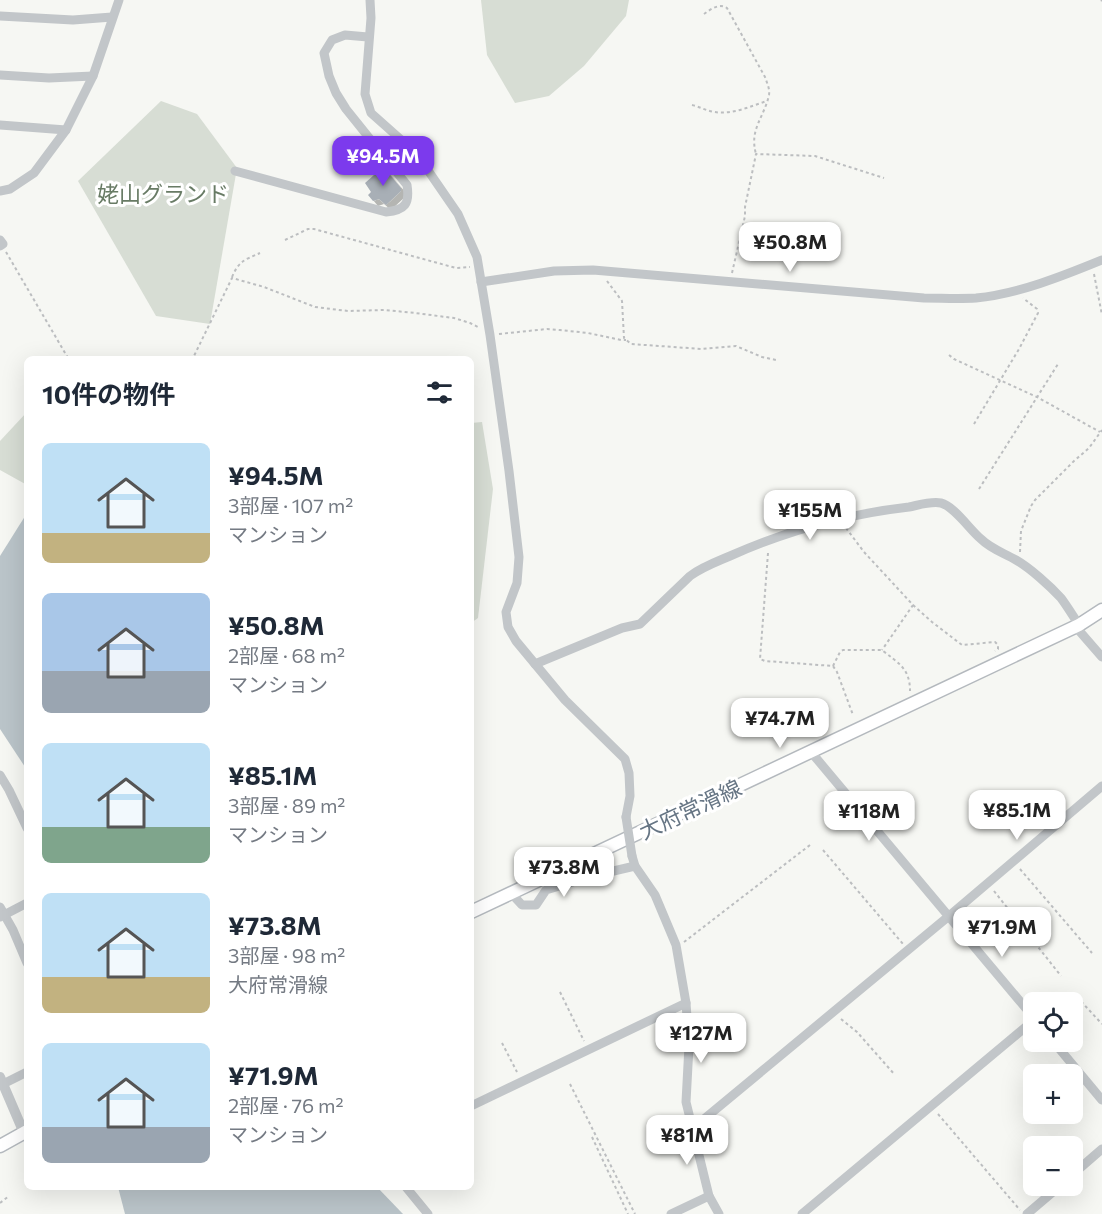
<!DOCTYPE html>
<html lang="ja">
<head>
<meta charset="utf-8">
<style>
  :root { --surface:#fff; --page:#f6f6f7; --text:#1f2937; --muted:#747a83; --accent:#7c3aed }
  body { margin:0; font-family:Commissioner,"Noto Sans JP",sans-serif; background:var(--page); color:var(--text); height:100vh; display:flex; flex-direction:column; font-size:22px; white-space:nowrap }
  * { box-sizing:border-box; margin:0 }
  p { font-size:20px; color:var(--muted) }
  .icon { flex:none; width:33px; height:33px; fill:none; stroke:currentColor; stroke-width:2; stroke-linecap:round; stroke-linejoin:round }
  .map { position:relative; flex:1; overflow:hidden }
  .drawer { position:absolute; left:24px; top:356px; width:450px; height:834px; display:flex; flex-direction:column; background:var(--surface); border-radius:9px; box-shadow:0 6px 24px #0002 }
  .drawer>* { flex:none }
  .fabs { position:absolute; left:1023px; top:992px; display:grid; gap:12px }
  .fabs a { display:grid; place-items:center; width:60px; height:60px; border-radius:9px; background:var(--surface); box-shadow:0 6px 24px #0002; font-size:30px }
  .price { position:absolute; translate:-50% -51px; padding:0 14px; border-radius:12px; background:#fff; color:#222; font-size:20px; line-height:39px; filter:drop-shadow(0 2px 3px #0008) }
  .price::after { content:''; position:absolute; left:50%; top:36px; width:18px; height:14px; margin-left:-9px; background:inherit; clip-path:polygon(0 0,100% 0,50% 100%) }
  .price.on { background:var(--accent); color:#fff }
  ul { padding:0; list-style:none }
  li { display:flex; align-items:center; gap:18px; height:150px; padding:0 18px }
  li span { display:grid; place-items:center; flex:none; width:168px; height:120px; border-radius:9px; color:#555 }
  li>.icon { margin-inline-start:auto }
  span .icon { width:72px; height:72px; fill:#fffc; stroke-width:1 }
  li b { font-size:26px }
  h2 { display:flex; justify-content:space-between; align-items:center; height:72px; padding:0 18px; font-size:26px }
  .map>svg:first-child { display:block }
  .green { fill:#d7ddd4 }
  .water { fill:#bac4c9 }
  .building { fill:#a8afb6; filter:url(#shadow) }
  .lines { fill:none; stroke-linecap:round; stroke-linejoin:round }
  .secondary-casing { stroke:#b4b9be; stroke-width:15 }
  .path { stroke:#bcbec0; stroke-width:2; stroke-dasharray:3 3; stroke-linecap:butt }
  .minor { stroke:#c2c6c9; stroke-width:9 }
  .tertiary { stroke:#c2c6c9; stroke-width:10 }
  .secondary { stroke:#fff; stroke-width:12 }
  .minor-bridge { stroke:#c2c6c9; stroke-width:9 }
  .labels { text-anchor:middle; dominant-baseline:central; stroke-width:6; stroke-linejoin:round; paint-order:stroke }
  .park-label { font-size:22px; fill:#687b65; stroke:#fff }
  .street-label { font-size:22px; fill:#667584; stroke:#fff }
</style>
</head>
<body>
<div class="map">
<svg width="1102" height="1214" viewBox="0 0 1102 1214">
  <defs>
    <filter id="shadow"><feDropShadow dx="5" dy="5" stdDeviation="0" flood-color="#0004"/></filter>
  </defs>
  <rect width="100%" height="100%" fill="#f6f7f3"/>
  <g class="green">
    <polygon points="481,0 629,0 626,16 584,66 549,96 515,103 487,55"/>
    <polygon points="161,101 197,114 237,168 210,324 156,316 78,181"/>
    <polygon points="27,412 27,485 0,470 0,441"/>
    <polygon points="482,422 493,489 478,618 471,623 471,423"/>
  </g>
  <g class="water">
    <polygon points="27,513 27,770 0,729 0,556"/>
    <polygon points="118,1187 377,1187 403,1214 125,1214"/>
  </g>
  <polygon class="building" points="383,167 401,188 401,191 386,205 379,199 373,201 368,195 371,192 365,183"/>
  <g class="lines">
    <g class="secondary-casing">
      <g id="secondary">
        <polyline points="471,912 1079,625 1102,610"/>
        <polyline points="0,1146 27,1131"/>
      </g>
    </g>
    <g class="path">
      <polyline points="1101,0 1102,1"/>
      <path d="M704,14C711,9 719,3 727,8L765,77C767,83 770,89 769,95C764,118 749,129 756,154"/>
      <path d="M692,105C700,107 707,111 715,112C732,115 751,106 767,101"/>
      <polyline points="285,240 308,229 314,229 456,268 470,267"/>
      <polyline points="6,252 68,358"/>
      <polyline points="732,273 745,216 745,207 756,154 815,156 884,178"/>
      <polyline points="1094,274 1102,315"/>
      <path d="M232,277C239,261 244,260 260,253"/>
      <polyline points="607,281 622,301 624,338 631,344 702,349 736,346 762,357 776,360"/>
      <polyline points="499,334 547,329 560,330 588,333 621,340 626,340"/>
      <polyline points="949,355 954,359 1037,397 1100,432"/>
      <polyline points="190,358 193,358 232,278 264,287 315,307 348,311 385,310 415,313 454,318 470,323 480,328"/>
      <polyline points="974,424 1019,349 1038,313 1037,309 1023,298"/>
      <polyline points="979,489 1058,364"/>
      <polyline points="846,528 864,552 913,605 882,650"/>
      <polyline points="1020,552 1021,531 1031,506 1035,500 1074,461 1089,448 1102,430"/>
      <polyline points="768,553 760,659 765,661 833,666 837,672 853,715"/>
      <polyline points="913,605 932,622 962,645 995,642 998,645 998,649 995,651"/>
      <path d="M833,666L840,652L843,650H882C898,663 910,668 910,691"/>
      <polyline points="823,850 903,944"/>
      <polyline points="1020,869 1092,953"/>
      <polyline points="994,891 1061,976"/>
      <polyline points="684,942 810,845"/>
      <polyline points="560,992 584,1041"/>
      <polyline points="1077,997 1102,1024"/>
      <polyline points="841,1019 857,1032 895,1075"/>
      <polyline points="502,1043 517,1072"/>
      <polyline points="570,1084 635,1214"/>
      <polyline points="938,1114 1020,1210"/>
      <polyline points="592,1137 628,1214"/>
      <polyline points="0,1203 9,1196"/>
    </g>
    <g class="minor">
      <polyline points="370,0 371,18 365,94 371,113 416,153 458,214 477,257 490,335 509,471 519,557 517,583 506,612 508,627 516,641 565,700 625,759 629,773 630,796 626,817"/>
      <polyline points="0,16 73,20 112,17"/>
      <polyline points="0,75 49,78 93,76"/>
      <polyline points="0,125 66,130"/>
      <path d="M235,171L386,212C405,210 410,204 407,185L346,109L336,93L329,76L324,53L332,40L345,35L368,37"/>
      <polyline points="0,191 10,189 34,173 66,130 93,76 119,0"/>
      <polyline points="0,240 3,244 0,246"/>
      <path d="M481,282L554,271L593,270L924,298C941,298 958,299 976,298C1018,294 1063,276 1102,260"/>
      <polyline points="1075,626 1102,657"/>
      <path d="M535,664L622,628L640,624L690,576C702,567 716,562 730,556C786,531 848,514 909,507C919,505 931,501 941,503C954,506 970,530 981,539C991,549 1004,553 1016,560C1030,568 1050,586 1061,598C1067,606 1073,616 1079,625"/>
      <polyline points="811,752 1034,1018"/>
      <polyline points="0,775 9,790 27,828"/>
      <polyline points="632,856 635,866 655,895 676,945 686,1003 689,1046 686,1102 709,1196 719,1214"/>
      <polyline points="511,893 522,905 536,905 546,890 592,876 635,866"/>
      <polyline points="0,907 13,930 27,963"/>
      <polyline points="0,917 27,903"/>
      <polyline points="1053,1041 1102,1100"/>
      <polyline points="3,1084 27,1072"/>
      <polyline points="471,1106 686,1003"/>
      <polyline points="692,1129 949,916 1102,786"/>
      <polyline points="1072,1175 1102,1149"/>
      <polyline points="405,1186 428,1214"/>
      <polyline points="671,1214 709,1196"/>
      <polyline points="802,1214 1034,1020"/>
      <polyline points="1027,1214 1061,1185"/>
    </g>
    <polyline class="tertiary" points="0,1077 24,1133"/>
    <use href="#secondary" class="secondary"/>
    <polyline class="minor-bridge" points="626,817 632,856"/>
  </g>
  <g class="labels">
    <g class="park-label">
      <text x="163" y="193">姥山グランド</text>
    </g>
    <g class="street-label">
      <text transform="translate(690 809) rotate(-25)">大府常滑線</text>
    </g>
  </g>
</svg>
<div class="fabs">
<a><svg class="icon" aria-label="locate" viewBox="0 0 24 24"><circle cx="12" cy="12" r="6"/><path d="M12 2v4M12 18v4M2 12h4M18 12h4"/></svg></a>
<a>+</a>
<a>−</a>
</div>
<b class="price on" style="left:383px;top:187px">¥94.5M</b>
<b class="price" style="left:790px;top:273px">¥50.8M</b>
<b class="price" style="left:810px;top:541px">¥155M</b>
<b class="price" style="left:780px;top:749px">¥74.7M</b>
<b class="price" style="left:1017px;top:841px">¥85.1M</b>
<b class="price" style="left:869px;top:842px">¥118M</b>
<b class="price" style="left:564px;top:898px">¥73.8M</b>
<b class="price" style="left:1002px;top:958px">¥71.9M</b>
<b class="price" style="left:701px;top:1064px">¥127M</b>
<b class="price" style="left:687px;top:1166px">¥81M</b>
<section class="drawer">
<h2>10件の物件<svg class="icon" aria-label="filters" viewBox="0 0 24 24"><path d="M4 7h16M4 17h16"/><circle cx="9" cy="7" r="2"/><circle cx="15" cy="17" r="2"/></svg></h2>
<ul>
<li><span style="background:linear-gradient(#bfe0f5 75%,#c2b280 0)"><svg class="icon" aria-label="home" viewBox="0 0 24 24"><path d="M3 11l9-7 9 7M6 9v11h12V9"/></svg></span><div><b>¥94.5M</b><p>3部屋 · 107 m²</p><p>マンション</p></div></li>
<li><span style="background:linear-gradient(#a9c7e8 65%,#9aa5b1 0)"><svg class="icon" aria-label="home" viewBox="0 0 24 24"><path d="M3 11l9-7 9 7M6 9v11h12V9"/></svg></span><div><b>¥50.8M</b><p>2部屋 · 68 m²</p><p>マンション</p></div></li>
<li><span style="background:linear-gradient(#bfe0f5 70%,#7fa58c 0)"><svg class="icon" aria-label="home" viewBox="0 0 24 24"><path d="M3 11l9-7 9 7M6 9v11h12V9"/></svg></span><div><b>¥85.1M</b><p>3部屋 · 89 m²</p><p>マンション</p></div></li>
<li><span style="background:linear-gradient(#bfe0f5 70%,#c2b280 0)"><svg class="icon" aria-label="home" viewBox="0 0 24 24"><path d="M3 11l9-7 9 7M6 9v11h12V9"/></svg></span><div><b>¥73.8M</b><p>3部屋 · 98 m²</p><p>大府常滑線</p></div></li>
<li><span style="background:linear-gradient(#bfe0f5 70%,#9aa5b1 0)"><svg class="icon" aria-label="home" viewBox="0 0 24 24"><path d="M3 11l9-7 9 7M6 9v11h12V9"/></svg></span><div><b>¥71.9M</b><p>2部屋 · 76 m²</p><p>マンション</p></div></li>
</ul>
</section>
</div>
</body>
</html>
